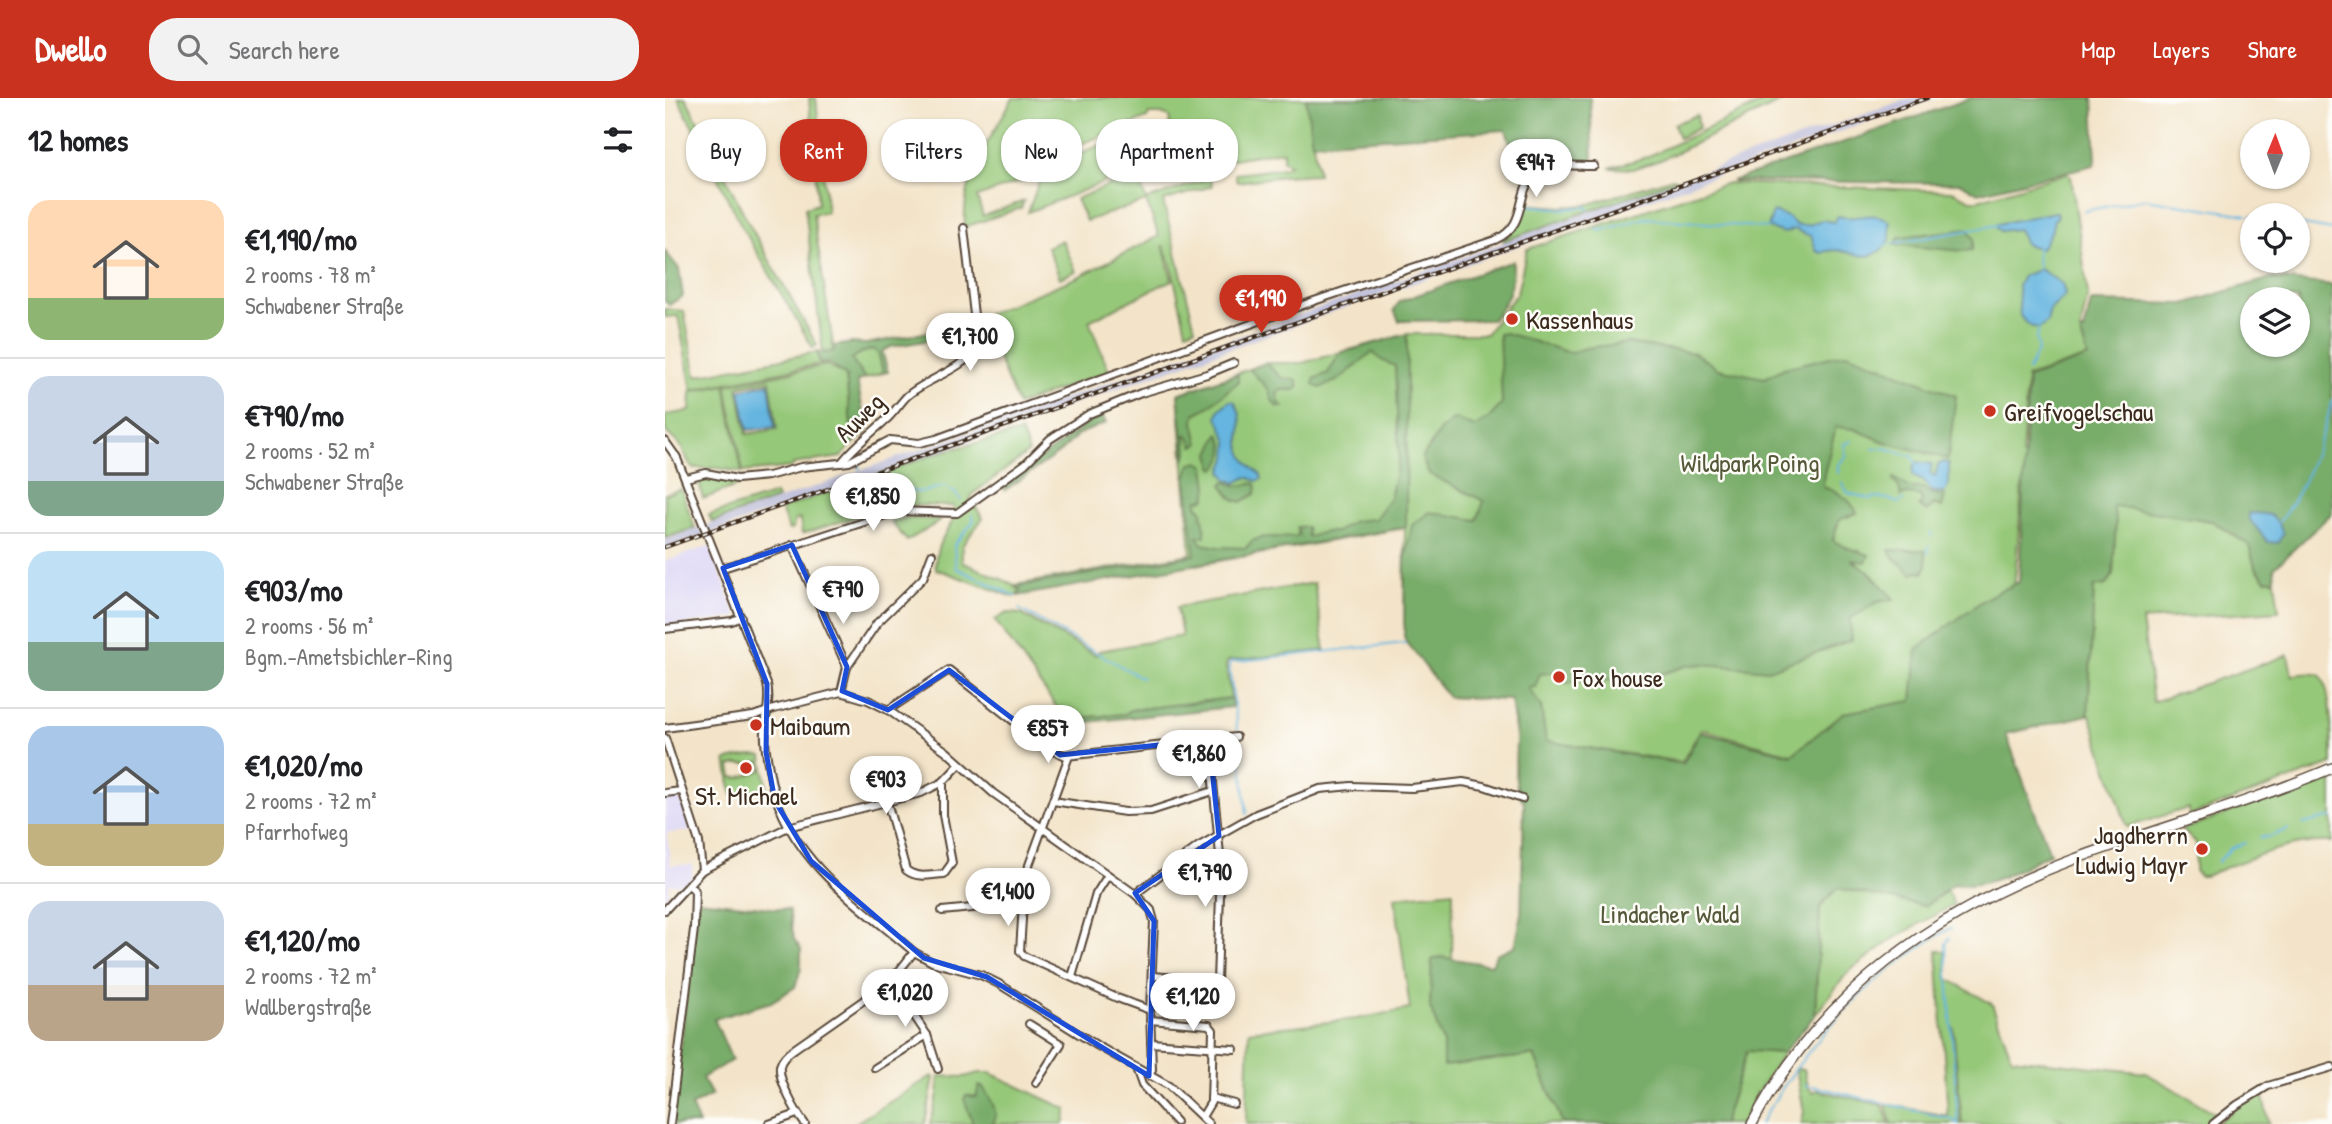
<!DOCTYPE html>
<html lang="en">
<head>
<meta charset="utf-8">
<style>
  :root { --surface:#fff; --page:#f2f2f2; --text:#202124; --muted:#757577; --line:#e0e0e0; --accent:#c8321e }
  body { margin:0; font-family:"Patrick Hand",sans-serif; background:var(--page); color:var(--text); height:100vh; display:flex; flex-direction:column; font-size:26px; white-space:nowrap }
  * { box-sizing:border-box; margin:0 }
  p { font-size:23px; color:var(--muted) }
  .icon { flex:none; width:38px; height:38px; fill:none; stroke:currentColor; stroke-width:2; stroke-linecap:round; stroke-linejoin:round }
  .map { position:relative; flex:1; overflow:hidden }
  .details { display:flex; flex-direction:column; background:var(--surface); width:665px }
  .details>* { flex:none }
  .top-card { position:absolute; left:21px; top:21px; width:665px; height:63px; display:flex; gap:14px }
  .needle { width:46px; rotate:1deg }
  .controls { position:absolute; left:1575px; top:21px; display:grid; gap:14px }
  .controls a { display:grid; place-items:center; width:70px; height:70px; border-radius:50%; background:var(--surface); box-shadow:0 2px 5px #0004; font-size:35px }
  .price { position:absolute; translate:-50% -60px; padding:0 16px; border-radius:24px; background:#fff; color:#222; font-size:23px; line-height:46px; filter:drop-shadow(0 2px 4px #0008) }
  .price::after { content:''; position:absolute; left:50%; top:42px; width:21px; height:16px; margin-left:-10px; background:inherit; clip-path:polygon(0 0,100% 0,50% 100%) }
  .price.current { background:var(--accent); color:#fff }
  ul { padding:0; list-style:none }
  li { display:flex; align-items:center; gap:21px; height:175px; padding:0 28px }
  li+li { border-top:2px solid var(--line) }
  li span { display:grid; place-items:center; flex:none; width:196px; height:140px; border-radius:21px; color:#555 }
  li>.icon { margin-inline-start:auto }
  span .icon { width:84px; height:84px; fill:#fffc; stroke-width:1 }
  li b { font-size:30px }
  h2 { display:flex; justify-content:space-between; align-items:center; height:84px; padding:0 28px; font-size:30px }
  .chip { padding:0 24px; border-radius:28px; background:var(--surface); box-shadow:0 2px 5px #0004; font-size:24px; line-height:63px }
  .chip.current { background:var(--accent); color:#fff }
  header { display:flex; align-items:center; gap:42px; box-sizing:border-box; height:98px; padding:0 35px; background:var(--accent); color:#fff }
  header strong { font-size:33px }
  nav { display:flex; gap:38px; margin-inline-start:auto; font-size:24px }
  .search { width:490px; height:63px; background:var(--page); display:flex; align-items:center; gap:18px; box-sizing:border-box; padding:0 24px; border-radius:28px; color:var(--muted); font-size:26px }
  main { display:flex; flex:1; min-height:0 }
  .map>svg:first-child { display:block }
  .built { fill:#dcd6f6 }
  .industrial { fill:#c2c2dc }
  .green { fill:#96c879; stroke:#68794c; stroke-width:2; fill-rule:evenodd }
  .forest { fill:#78ac69; stroke:#5a6b44; stroke-width:2; fill-rule:evenodd }
  .water { fill:#65b5e0; stroke:#50707f; stroke-width:2 }
  .lines { fill:none; stroke-linecap:round; stroke-linejoin:round }
  .stream { stroke:#65b5e0; stroke-width:2 }
  .minor-casing { stroke:#574638; stroke-width:10 }
  .highway-casing { stroke:#574638; stroke-width:12 }
  .minor { stroke:#fff; stroke-width:6 }
  .highway { stroke:#fff; stroke-width:9 }
  .rail-casing { stroke:#3b2a1e; stroke-width:4.5 }
  .rail { stroke:#fdfcf7; stroke-width:2; stroke-dasharray:5; stroke-linecap:butt }
  .marked { fill:none; stroke:#1d4ed8; stroke-width:5; stroke-linejoin:round }
  .poi-dot { fill:#c8321e; stroke:#fdfcf7; stroke-width:2.5 }
  .labels { text-anchor:middle; dominant-baseline:central; stroke-width:5; stroke-linejoin:round; paint-order:stroke }
  .poi-label { font-size:26px; fill:#3b2a1e; stroke:#fdfcf7; text-anchor:start }
  .street-label { font-size:26px; fill:#3b2a1e; stroke:#fdfcf7 }
  .park-label { font-size:26px; fill:#565939; stroke:#fdfcf7 }
</style>
</head>
<body>
<header>
<strong>Dwello</strong>
<div class="search"><svg class="icon" aria-label="search" viewBox="0 0 24 24"><circle cx="10" cy="10" r="6"/><path d="M15 15l6 6"/></svg>Search here</div>
<nav><a>Map</a><a>Layers</a><a>Share</a></nav>
</header>
<main>
<section class="details">
<h2>12 homes<svg class="icon" aria-label="filters" viewBox="0 0 24 24"><path d="M4 7h16M4 17h16"/><circle cx="9" cy="7" r="2"/><circle cx="15" cy="17" r="2"/></svg></h2>
<ul>
<li><span style="background:linear-gradient(#ffd9b3 70%,#8fb573 0)"><svg class="icon" aria-label="home" viewBox="0 0 24 24"><path d="M3 11l9-7 9 7M6 9v11h12V9"/></svg></span><div><b>€1,190/mo</b><p>2 rooms · 78 m²</p><p>Schwabener Straße</p></div></li>
<li><span style="background:linear-gradient(#c9d6e8 75%,#7fa58c 0)"><svg class="icon" aria-label="home" viewBox="0 0 24 24"><path d="M3 11l9-7 9 7M6 9v11h12V9"/></svg></span><div><b>€790/mo</b><p>2 rooms · 52 m²</p><p>Schwabener Straße</p></div></li>
<li><span style="background:linear-gradient(#bfe0f5 65%,#7fa58c 0)"><svg class="icon" aria-label="home" viewBox="0 0 24 24"><path d="M3 11l9-7 9 7M6 9v11h12V9"/></svg></span><div><b>€903/mo</b><p>2 rooms · 56 m²</p><p>Bgm.-Ametsbichler-Ring</p></div></li>
<li><span style="background:linear-gradient(#a9c7e8 70%,#c2b280 0)"><svg class="icon" aria-label="home" viewBox="0 0 24 24"><path d="M3 11l9-7 9 7M6 9v11h12V9"/></svg></span><div><b>€1,020/mo</b><p>2 rooms · 72 m²</p><p>Pfarrhofweg</p></div></li>
<li><span style="background:linear-gradient(#c9d6e8 60%,#b9a48a 0)"><svg class="icon" aria-label="home" viewBox="0 0 24 24"><path d="M3 11l9-7 9 7M6 9v11h12V9"/></svg></span><div><b>€1,120/mo</b><p>2 rooms · 72 m²</p><p>Wallbergstraße</p></div></li>
</ul>
</section>
<div class="map">
<svg width="1667" height="1026" viewBox="0 0 1667 1026">
  <rect width="100%" height="100%" fill="#fdfcf7"/>
  <filter id="ink" filterUnits="userSpaceOnUse"><feTurbulence type="fractalNoise" baseFrequency=".0143" numOctaves="2"/><feDisplacementMap in="SourceGraphic" scale="14" xChannelSelector="R" yChannelSelector="G"/><feConvolveMatrix kernelMatrix="1 2 1 2 8 2 1 2 1" color-interpolation-filters="sRGB"/></filter>
  <filter id="wash" filterUnits="userSpaceOnUse"><feTurbulence type="fractalNoise" baseFrequency=".00686" numOctaves="4" result="noise"/><feDisplacementMap in="SourceGraphic" scale="28" xChannelSelector="R" yChannelSelector="G"/><feGaussianBlur stdDeviation="1.57" result="paint"/><feColorMatrix in="noise" values="0 0 0 0 0 0 0 0 0 0 0 0 0 0 0 0 0 1.4 0 .05"/><feComposite in="paint" operator="in"/></filter>
  <g filter="url(#wash)">
    <rect width="100%" height="100%" fill="#f3e4c9"/>
    <g class="built">
      <polygon points="45,448 72,519 0,529 0,463"/>
      <polygon points="14,697 27,733 2,735 5,767 27,767 27,779 20,787 4,786 3,804 0,804 0,698"/>
    </g>
    <polygon class="industrial" points="1245,0 1270,0 0,451 0,442"/>
    <g class="green">
      <polygon points="13,0 21,0 84,126 152,247 148,250 76,127"/>
      <polygon points="144,0 151,0 162,114 148,116 169,253 158,255 140,110 153,106"/>
      <path d="M348,0H641L653,76L619,78L572,84L570,76L619,70L625,66L618,63V53C568,60 522,69 475,84L481,102L545,80L547,88L498,103L530,230L521,233L506,167L498,147L507,182L424,223L444,273L353,307L328,248L312,254L314,231L312,220L413,179L494,138L481,103L421,123L411,101L489,69L499,33L505,26L504,19L496,16H484L482,20L375,62L368,79L312,99L318,118L359,103L356,110L300,129C296,79 324,43 348,0Z"/>
      <polygon points="1107,0 1124,0 998,61 968,71 944,70 982,59"/>
      <polygon points="1032,17 1034,30 1014,40 1009,26"/>
      <polygon points="480,29 486,34 476,70 363,114 379,70"/>
      <path d="M1402,75L1406,78L1423,197L1415,233L1423,259L1362,279L1357,358L1428,362L1407,410L1357,389L1350,482L1309,638L1275,648L1126,656L1036,631L1017,664L851,639L846,602L783,599L741,543L739,538L740,430L531,467L530,458L351,489L356,492L349,499L271,471C268,449 281,436 291,417L288,408L229,407L137,436L135,421L130,422L128,431L124,432L116,411L279,353L356,334L364,354L309,395L305,401L318,420L297,448V464L350,487L526,456L513,296L601,265H637L742,236H821L852,195L862,151L1063,85L1287,93L1306,102H1313Z"/>
      <path d="M1008,80L1012,82L838,143L837,141C851,133 856,121 859,106L896,109L921,107Z"/>
      <polygon points="397,142 411,173 395,180 382,149"/>
      <polygon points="0,211 19,213 31,278 152,254 155,266 27,292 13,218 0,219"/>
      <polygon points="209,251 214,257 218,275 200,281 186,261 195,255"/>
      <path d="M162,267L181,278L188,346L176,359L128,366V369L78,374L61,287ZM105,282L112,331L82,336L73,289Z"/>
      <polygon points="60,287 77,374 53,370 27,370 15,347 0,333 0,317 25,313 26,294"/>
      <polygon points="41,378 86,382 38,401 34,383"/>
      <polygon points="16,391 30,430 0,440 0,396"/>
      <polygon points="110,396 112,401 47,424 44,417"/>
      <path d="M1447,407L1547,423L1584,447L1590,469L1601,482H1610L1614,513L1477,522L1488,604L1623,557L1627,577C1636,577 1645,573 1654,577C1667,586 1667,646 1667,666L1524,718L1523,710L1462,729L1425,617H1423L1429,489Z"/>
      <polygon points="238,420 275,422 275,423 242,443 226,424"/>
      <polygon points="649,485 660,552 563,563 561,568 566,600 466,612 460,616 400,621 330,522 342,515 356,516 431,557 434,553 517,538 512,509"/>
      <path d="M88,657L97,658L102,690L67,697L61,662ZM95,663L97,672L74,680L67,679L65,668L72,666H92L91,664Z"/>
      <path d="M1667,674V744C1623,742 1581,762 1540,778H1535L1530,773L1531,744L1516,732L1633,690Z"/>
      <polygon points="1172,790 1260,808 1282,793 1289,806 1228,841 1183,874 1150,917 1155,809"/>
      <polygon points="788,793 787,861 775,859 767,862 765,909 778,945 778,968 869,957 898,1026 581,1026 584,933 691,921 745,911 730,799"/>
      <polygon points="1272,852 1281,854 1283,881 1327,906 1347,960 1481,975 1555,1018 1545,1026 1404,1026 1390,1018 1402,1026 1297,1026 1288,928 1296,1026 1226,1026 1221,1006 1283,1018"/>
      <polygon points="1082,952 1118,955 1087,1003 1077,1026 1058,1026"/>
      <polygon points="1131,971 1139,971 1143,988 1148,995 1151,992 1218,1007 1224,1026 1136,1026 1139,1014"/>
      <polygon points="314,975 325,975 402,1011 399,1026 265,1026 273,996 274,978 299,979"/>
      <polygon points="267,978 269,980 260,1026 189,1026"/>
      <polygon points="1597,995 1604,1026 1551,1026 1570,1011"/>
    </g>
    <g class="forest">
      <polygon points="641,0 925,0 928,60 922,65 883,66 862,79 859,78 853,68 841,32 647,45"/>
      <polygon points="1306,0 1428,0 1431,62 1429,67 1313,95 1296,85 1067,83"/>
      <polygon points="1303,131 1309,141 1307,152 1298,153 1230,147 1234,139"/>
      <polygon points="0,153 14,171 18,198 4,207 0,203"/>
      <path d="M848,163C848,191 845,200 827,222L734,223L729,212L735,203Z"/>
      <path d="M1606,180L1667,187V415L1609,470L1610,482H1601L1590,469L1584,447L1547,423L1448,408L1451,423L1448,477L1441,487L1429,489L1423,617L1341,636L1385,755C1355,770 1324,792 1289,786L1260,808L1172,790L1155,809L1150,917L1118,955L1082,953L1058,1026H898L869,957L778,968V945L765,909L767,862L775,859L827,867L831,856L850,848L856,821L859,704C845,685 852,657 851,636C850,625 848,613 846,602L783,599L741,543L739,538L740,462L747,427L765,414L812,422L819,403L764,376L757,360L776,331L790,321L810,329L824,320L837,306L834,236L841,235L906,255L920,250L963,245L1030,255L1053,271L1100,280L1119,270L1182,255L1291,298L1283,361L1220,344L1189,331L1171,329L1159,376L1158,389C1173,394 1185,400 1192,415L1174,422L1168,442C1179,451 1191,451 1204,457L1201,464L1186,462L1202,472L1229,501L1213,504L1185,521L1187,542L1103,572L1038,566L1021,568L974,583L928,582L900,585L894,574L875,576L870,589L863,590L876,608L881,643L1018,666L1035,634L1127,657L1178,615L1247,603L1252,551L1321,500L1354,484L1363,280L1423,259L1415,233L1419,234L1426,204L1519,206ZM1587,201H1633V247H1587Z"/>
      <polygon points="307,226 308,233 301,236 225,249 217,253 223,274 218,275 214,257 209,251 196,255 186,261 200,281 192,283 202,334 188,346 181,278 164,265 155,266 152,254 158,255 169,253 168,248 187,245 201,246"/>
      <path d="M742,236L741,429L353,498L356,492L350,489L530,457L521,379L526,366L533,364L540,368L543,389L541,400L532,403V407L537,412C537,421 541,429 540,438L532,439L537,446L553,449L581,450C593,431 616,444 634,437L632,429H642L643,439L659,434H671L688,423L710,421L725,400L734,360L730,268L716,262L707,254L674,282L655,290L649,287V281L663,275L675,255Z"/>
      <polygon points="601,265 617,280 632,282 634,289 630,292 616,292 612,295 614,304 618,309 612,309 607,302 603,291 584,271"/>
      <polygon points="573,276 573,284 543,309 530,316 529,324 534,346 528,348 526,341 521,336 522,354 520,362 513,296"/>
      <polygon points="438,319 441,325 414,336 395,354 340,392 338,389 424,324"/>
      <path d="M554,336C563,347 559,361 551,371L548,369L545,355Z"/>
      <polygon points="1229,380 1245,390 1258,390 1265,395 1280,398 1277,409 1269,406 1262,414 1254,408 1257,404 1256,398 1243,396 1236,398 1234,389 1228,383"/>
      <polygon points="560,383 572,388 590,385 592,389 590,396 576,404 569,402 557,387"/>
      <polygon points="1224,452 1260,452 1262,467 1258,475 1253,473 1247,476 1227,458"/>
      <polygon points="566,600 567,609 403,626 400,621 460,616 466,612"/>
      <polygon points="33,802 124,812 129,841 136,851 136,870 130,889 106,904 49,921 67,962 37,980 47,997 26,1008 34,1026 6,1026"/>
      <polygon points="314,988 318,989 328,1006 331,1018 328,1026 308,1026 299,1001 301,997 311,999"/>
    </g>
    <g class="water">
      <path d="M1108,114L1123,119L1131,127H1144L1156,122L1169,124L1173,118C1191,124 1209,110 1225,124V142C1201,176 1183,143 1156,155L1151,153L1146,137H1141L1130,131L1119,135L1103,130Z"/>
      <polygon points="1390,114 1392,114 1392,120 1389,121 1387,132 1376,151 1360,146 1353,131 1335,133 1332,130 1332,126"/>
      <polygon points="1375,171 1397,186 1400,195 1399,199 1385,212 1382,225 1374,231 1365,228 1355,218 1353,188 1358,178"/>
      <polygon points="104,285 110,329 83,332 75,292"/>
      <path d="M564,303H569C588,334 557,348 596,377L597,381L592,383L582,379L571,385L562,381L557,373L562,360L563,343L552,319L554,312Z"/>
      <polygon points="1252,364 1267,366 1265,375 1270,378 1273,367 1278,364 1284,365 1284,386 1279,395 1266,393 1260,384 1248,378 1248,370"/>
      <path d="M1584,415C1604,415 1611,415 1618,436L1613,445L1603,444L1584,421Z"/>
    </g>
    <g class="lines">
      <g class="stream">
        <polyline points="860,107 899,111 922,109 923,112"/>
        <polyline points="1419,113 1481,101 1582,117"/>
        <polyline points="1586,118 1587,118"/>
        <polyline points="1633,126 1667,132"/>
        <polyline points="932,130 934,133 981,120 1103,130"/>
        <polyline points="1220,147 1333,127"/>
        <polyline points="1372,149 1373,171"/>
        <polyline points="1363,273 1373,251 1371,240 1374,231"/>
        <path d="M1208,351C1221,347 1234,356 1247,358L1251,365"/>
        <polyline points="191,362 195,371"/>
        <polyline points="1173,375 1173,367 1181,358 1179,346 1187,343"/>
        <polyline points="1177,385 1183,395 1206,401 1209,399 1223,401 1233,405 1238,402"/>
        <path d="M205,391L212,397C219,396 226,391 234,390C240,389 244,393 250,394C274,395 276,377 296,402"/>
        <polyline points="307,417 309,423 289,447 291,470 350,498"/>
        <path d="M1614,424C1637,395 1659,339 1667,302"/>
        <polyline points="1266,438 1266,434"/>
        <polyline points="1263,455 1264,448"/>
        <polyline points="354,511 477,580"/>
        <polyline points="573,636 564,568 566,564 740,545"/>
        <polyline points="574,641 582,716"/>
        <polyline points="1638,726 1667,719"/>
        <polyline points="1595,739 1604,739 1623,731"/>
        <polyline points="1553,764 1566,750 1580,745"/>
        <polyline points="1285,839 1281,846 1293,1026"/>
        <polyline points="1140,987 1144,988"/>
        <polyline points="1147,988 1286,1021 1293,1026"/>
        <path d="M1095,1026C1133,961 1179,904 1240,860C1255,849 1269,838 1286,830"/>
      </g>
    </g>
  </g>
  <g filter="url(#ink)">
    <g class="lines">
      <g class="minor-casing">
        <g id="minor">
          <polyline points="0,343 12,360"/>
          <path d="M11,358L102,586C106,603 100,617 100,634C99,646 102,659 104,671C117,757 188,802 249,854L267,864L316,877L334,886L433,948L504,988L544,1026"/>
          <path d="M176,365C190,347 208,334 224,319C231,312 236,304 242,298C261,281 299,271 310,251L311,234L299,130"/>
          <path d="M21,380L41,375L72,381L103,378L136,369L184,364L225,342L254,345L271,341L649,203L830,142C871,124 842,81 885,69C899,66 915,68 929,68"/>
          <polyline points="127,447 182,569 176,594"/>
          <polyline points="58,470 233,413 292,415 360,366 385,341 424,316 476,295 542,276 569,265"/>
          <polyline points="0,531 67,523 76,519"/>
          <polyline points="182,569 212,525 258,480 267,456"/>
          <polyline points="223,612 284,572 384,651 401,658 571,639"/>
          <polyline points="0,630 88,618 109,611 176,594 203,602 223,612 281,653 328,695 470,796 486,812 489,823 485,912 487,972 484,978"/>
          <polyline points="0,640 34,744 37,772"/>
          <polyline points="404,658 364,767 358,805 355,853 359,858 452,900 485,912"/>
          <polyline points="0,695 16,693"/>
          <polyline points="388,703 460,714 486,713 548,693"/>
          <path d="M222,704L241,772C253,781 264,777 279,776L287,765L278,717V684"/>
          <polyline points="470,796 534,748 591,716 655,691 686,688 747,690 798,684 819,688 857,701"/>
          <polyline points="0,812 37,772 123,729 256,695 278,684 295,666"/>
          <polyline points="277,813 358,805"/>
          <polyline points="487,878 552,883 556,768 544,642"/>
          <polyline points="407,879 431,796 443,777"/>
          <polyline points="226,883 262,937 273,971"/>
          <polyline points="485,922 544,927 548,932 546,1004 537,1019"/>
          <polyline points="364,926 396,946 371,985"/>
          <polyline points="486,945 569,951"/>
          <polyline points="210,970 262,937"/>
          <polyline points="471,970 477,987 511,1024"/>
          <polyline points="546,1000 569,1006"/>
          <polyline points="5,1026 29,831 30,793 23,786"/>
          <polyline points="104,1026 132,1016"/>
          <path d="M140,1026C131,1014 113,983 115,968C117,960 123,955 129,951L226,883L249,854"/>
          <polyline points="1548,1026 1572,1007 1603,988 1667,969"/>
        </g>
      </g>
      <g class="highway-casing">
        <path id="highway" d="M1087,1026C1157,893 1270,814 1407,762C1493,730 1582,706 1667,670"/>
      </g>
      <use href="#minor" class="minor"/>
      <use href="#highway" class="highway"/>
      <g class="rail-casing">
        <polyline id="rail" points="0,449 1262,0"/>
      </g>
      <use href="#rail" class="rail"/>
    </g>
  </g>
  <path class="marked" d="M127,447L182,569L177,593L223,612L284,572L395,657L544,642L554,738L470,795L489,823L484,978L322,879L259,860L146,763L110,703L101,654L102,586L58,470Z"/>
  <g class="poi-dot">
    <circle cx="847" cy="221" r="7"/>
    <circle cx="1325" cy="313" r="7"/>
    <circle cx="894" cy="579" r="7"/>
    <circle cx="91" cy="627" r="7"/>
    <circle cx="81" cy="670" r="7"/>
    <circle cx="1537" cy="751" r="7"/>
  </g>
  <g class="labels">
    <g class="poi-label">
      <text x="861" y="221">Kassenhaus</text>
      <text x="1339" y="313">Greifvogelschau</text>
      <text x="908" y="579">Fox house</text>
      <text x="105" y="627">Maibaum</text>
      <text x="81" y="697" text-anchor="middle">St. Michael</text>
      <text x="1523" y="736" text-anchor="end">Jagdherrn<tspan x="1523" dy="30">Ludwig Mayr</tspan></text>
    </g>
    <g class="street-label">
      <text transform="translate(194 319) rotate(-45)">Auweg</text>
    </g>
    <g class="park-label">
      <text x="1085" y="364">Wildpark Poing</text>
      <text x="1005" y="815">Lindacher Wald</text>
    </g>
  </g>
</svg>
<div class="controls">
<a><svg class="needle" viewBox="-14 -14 28 28"><path d="M0-13l5 13h-10z" fill="#e53935"/><path d="M0 13l5-13h-10z" fill="#757577"/></svg></a>
<a><svg class="icon" aria-label="locate" viewBox="0 0 24 24"><circle cx="12" cy="12" r="6"/><path d="M12 2v4M12 18v4M2 12h4M18 12h4"/></svg></a>
<a><svg class="icon" aria-label="layers" viewBox="0 0 24 24"><path d="M12 4l9 5-9 5-9-5zM3 14l9 5 9-5"/></svg></a>
</div>
<b class="price" style="left:871px;top:101px">€947</b>
<b class="price current" style="left:596px;top:237px">€1,190</b>
<b class="price" style="left:305px;top:275px">€1,700</b>
<b class="price" style="left:208px;top:435px">€1,850</b>
<b class="price" style="left:178px;top:528px">€790</b>
<b class="price" style="left:383px;top:667px">€857</b>
<b class="price" style="left:534px;top:692px">€1,860</b>
<b class="price" style="left:221px;top:718px">€903</b>
<b class="price" style="left:540px;top:811px">€1,790</b>
<b class="price" style="left:343px;top:830px">€1,400</b>
<b class="price" style="left:240px;top:931px">€1,020</b>
<b class="price" style="left:528px;top:935px">€1,120</b>
<div class="top-card">
<a class="chip">Buy</a>
<a class="chip current">Rent</a>
<a class="chip">Filters</a>
<a class="chip">New</a>
<a class="chip">Apartment</a>
</div>
</div>
</main>
</body>
</html>
